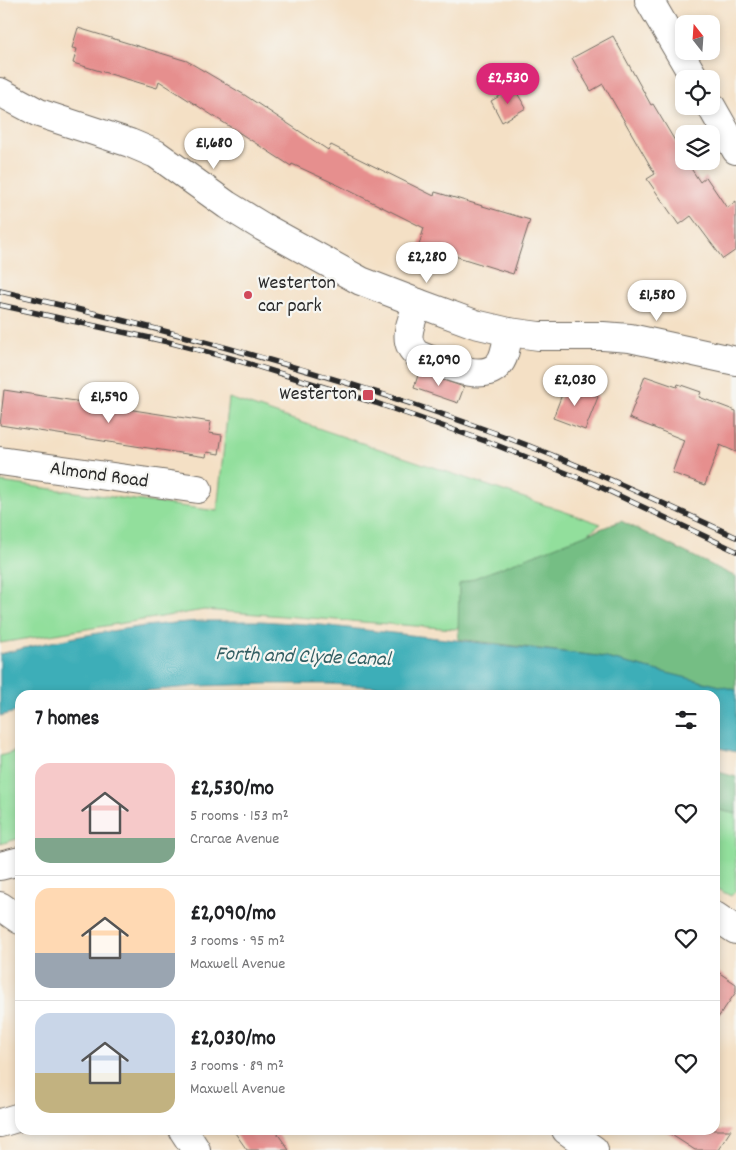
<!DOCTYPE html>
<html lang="en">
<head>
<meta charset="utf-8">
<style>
  :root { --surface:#fff; --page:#f2f2f2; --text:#202124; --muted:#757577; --line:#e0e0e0; --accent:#db2777 }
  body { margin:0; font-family:Dekko,sans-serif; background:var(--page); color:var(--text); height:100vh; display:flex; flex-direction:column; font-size:19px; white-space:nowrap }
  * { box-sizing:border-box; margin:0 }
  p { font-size:16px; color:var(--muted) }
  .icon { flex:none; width:28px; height:28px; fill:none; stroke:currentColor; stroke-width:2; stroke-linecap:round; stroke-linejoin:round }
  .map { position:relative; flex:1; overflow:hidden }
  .sheet { position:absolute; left:15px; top:690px; width:705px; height:445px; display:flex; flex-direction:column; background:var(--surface); border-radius:15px; box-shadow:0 2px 8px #0003 }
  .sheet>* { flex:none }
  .needle { width:32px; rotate:343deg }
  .controls { position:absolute; left:675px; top:15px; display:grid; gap:10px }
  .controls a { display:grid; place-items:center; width:45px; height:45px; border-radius:10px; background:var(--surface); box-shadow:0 2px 8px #0003; font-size:25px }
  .price { position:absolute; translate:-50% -42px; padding:0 11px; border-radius:18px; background:#fff; color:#222; font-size:16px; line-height:32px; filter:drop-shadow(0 1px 2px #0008) }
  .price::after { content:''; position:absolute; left:50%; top:30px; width:15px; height:11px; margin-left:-8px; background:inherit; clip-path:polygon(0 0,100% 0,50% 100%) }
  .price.selected { background:var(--accent); color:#fff }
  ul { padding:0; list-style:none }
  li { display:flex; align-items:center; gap:15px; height:125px; padding:0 20px }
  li+li { border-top:1px solid var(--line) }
  li span { display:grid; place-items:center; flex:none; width:140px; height:100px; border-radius:15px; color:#555 }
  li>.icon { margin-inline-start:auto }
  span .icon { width:60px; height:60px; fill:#fffc; stroke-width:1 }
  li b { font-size:21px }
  h2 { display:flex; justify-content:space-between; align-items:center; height:60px; padding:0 20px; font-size:21px }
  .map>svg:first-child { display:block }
  .green { fill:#92df9c; stroke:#5e8564 }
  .forest { fill:#75be84; stroke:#507458 }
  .water { fill:#3eaeb8; stroke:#346c72 }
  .building { fill:#e68f8e }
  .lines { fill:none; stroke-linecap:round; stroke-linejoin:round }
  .minor-casing { stroke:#716a61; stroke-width:30 }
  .minor { stroke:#fff; stroke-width:28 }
  .rail-casing { stroke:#2b2b2b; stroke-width:5.5 }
  .rail { stroke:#f6f6f2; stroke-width:4; stroke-dasharray:11; stroke-linecap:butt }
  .poi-dot { fill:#d1495b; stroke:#f6f6f2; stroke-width:2 }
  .labels { text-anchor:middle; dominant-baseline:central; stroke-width:4.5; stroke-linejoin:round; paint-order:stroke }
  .poi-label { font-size:20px; fill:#2b2b2b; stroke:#f6f6f2; text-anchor:start }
  .street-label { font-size:20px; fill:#2b2b2b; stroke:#f6f6f2 }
  .water-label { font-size:21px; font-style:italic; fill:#335f63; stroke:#f6f6f2 }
</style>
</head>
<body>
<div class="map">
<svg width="736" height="1150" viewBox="0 0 736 1150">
  <rect width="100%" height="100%" fill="#f6f6f2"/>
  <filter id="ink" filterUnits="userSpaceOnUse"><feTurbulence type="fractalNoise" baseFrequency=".02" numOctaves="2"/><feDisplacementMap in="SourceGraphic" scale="10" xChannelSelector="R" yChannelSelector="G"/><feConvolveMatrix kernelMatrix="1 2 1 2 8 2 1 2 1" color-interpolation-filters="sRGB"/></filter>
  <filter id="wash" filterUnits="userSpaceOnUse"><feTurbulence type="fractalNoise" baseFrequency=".0096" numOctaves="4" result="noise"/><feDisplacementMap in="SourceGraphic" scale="20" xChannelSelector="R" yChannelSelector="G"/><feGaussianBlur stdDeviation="1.12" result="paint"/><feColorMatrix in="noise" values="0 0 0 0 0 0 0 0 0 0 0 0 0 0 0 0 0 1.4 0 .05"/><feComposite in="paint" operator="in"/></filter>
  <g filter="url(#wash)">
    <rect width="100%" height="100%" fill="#f4e0c5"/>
    <g class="green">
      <polygon points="229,398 601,524 455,629 204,610 0,643 0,482 217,511"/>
      <polygon points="20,750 20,838 0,844 0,756"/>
      <polygon points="715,806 736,812 736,891 731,896 715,888"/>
    </g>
    <g class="forest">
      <polygon points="621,521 736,577 736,690 598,656 458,639 459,584"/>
      <polygon points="715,771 736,777 736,814 715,809"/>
    </g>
    <path class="water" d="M202,621H261L321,625L598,656L736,690V752L715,747V695H449L403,688L327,684H267L200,686L103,695H20V711L0,716V654C67,637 133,625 202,621Z"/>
    <g id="blocks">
      <g class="building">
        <polygon points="78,28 187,61 243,94 328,150 331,145 434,196 435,192 530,220 513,274 419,245 424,228 340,186 292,164 291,166 159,81 157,88 73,63 77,49 72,48"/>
        <polygon points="613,36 651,105 653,104 678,146 676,147 684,158 684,161 686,161 700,182 706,177 727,208 736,201 736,250 723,259 691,216 679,225 647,179 655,174 603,84 591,91 572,58"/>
        <polygon points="514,88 526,108 502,122 491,101"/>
        <polygon points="419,372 464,387 458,403 414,388"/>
        <polygon points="645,376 677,387 678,384 701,392 699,397 736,411 736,452 720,445 705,485 672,473 684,440 629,418"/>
        <polygon points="566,384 598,397 585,430 553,418"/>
        <polygon points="4,390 211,422 209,433 222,435 219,454 207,452 206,457 0,425"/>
        <polygon points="715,970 736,984 736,992 715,1022"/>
        <polygon points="233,1130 275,1130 289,1150 247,1150"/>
        <polygon points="664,1130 731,1130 718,1150 695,1150"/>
      </g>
    </g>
  </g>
  <g filter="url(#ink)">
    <use href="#blocks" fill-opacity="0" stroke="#716a61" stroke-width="1"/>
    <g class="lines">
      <g class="minor-casing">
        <g id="minor">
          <polyline points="649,0 695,79"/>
          <polyline points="0,92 39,113 130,143 156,154 227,205 263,227 361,281 418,303 475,324 509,332 539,336 603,336 630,338 736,361"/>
          <polyline points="711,106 736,150"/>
          <path d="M418,303C412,321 400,341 418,355C439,362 481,384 498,365C506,357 506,342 509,332"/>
          <polyline points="0,461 198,489"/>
          <polyline points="0,866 20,861"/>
          <polyline points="0,906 20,920"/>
          <polyline points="715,916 736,930"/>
          <polyline points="0,1123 20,1117"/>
          <polyline points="183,1130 196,1150"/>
          <polyline points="566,1130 594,1150"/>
        </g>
      </g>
      <use href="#minor" class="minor"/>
      <g class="rail-casing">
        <g id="rail">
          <path d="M0,291C166,329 332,373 492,432C575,462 656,500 736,537"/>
          <polyline points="0,305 168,342 230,358 376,403 491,443 594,484 736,551"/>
        </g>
      </g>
      <use href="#rail" class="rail"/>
    </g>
  </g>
  <g class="poi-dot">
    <circle cx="248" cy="295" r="5"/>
    <rect x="362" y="389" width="12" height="12" rx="2.5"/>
  </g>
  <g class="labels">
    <g class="poi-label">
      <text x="258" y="284">Westerton<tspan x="258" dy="23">car park</tspan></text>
      <text x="357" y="395" text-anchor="end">Westerton</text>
    </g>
    <g class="street-label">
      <text transform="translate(99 476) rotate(8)">Almond Road</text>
    </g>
    <g class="water-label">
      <text transform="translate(303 658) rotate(2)">Forth and Clyde Canal</text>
    </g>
  </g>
</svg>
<div class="controls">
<a><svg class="needle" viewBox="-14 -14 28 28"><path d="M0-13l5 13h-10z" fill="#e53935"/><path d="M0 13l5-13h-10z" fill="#757577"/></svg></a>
<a><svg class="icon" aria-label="locate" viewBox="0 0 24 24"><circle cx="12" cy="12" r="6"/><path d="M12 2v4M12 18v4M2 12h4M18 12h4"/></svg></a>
<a><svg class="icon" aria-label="layers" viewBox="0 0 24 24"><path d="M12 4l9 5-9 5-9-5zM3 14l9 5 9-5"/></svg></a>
</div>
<b class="price selected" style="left:508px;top:105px">£2,530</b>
<b class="price" style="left:214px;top:170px">£1,680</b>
<b class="price" style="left:427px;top:284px">£2,280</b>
<b class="price" style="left:657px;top:322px">£1,580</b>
<b class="price" style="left:439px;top:387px">£2,090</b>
<b class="price" style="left:575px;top:407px">£2,030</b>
<b class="price" style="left:109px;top:424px">£1,590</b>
<section class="sheet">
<h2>7 homes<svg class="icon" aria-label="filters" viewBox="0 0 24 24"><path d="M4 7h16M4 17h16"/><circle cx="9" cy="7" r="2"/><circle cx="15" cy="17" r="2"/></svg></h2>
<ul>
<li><span style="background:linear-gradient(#f6c9c9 75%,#7fa58c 0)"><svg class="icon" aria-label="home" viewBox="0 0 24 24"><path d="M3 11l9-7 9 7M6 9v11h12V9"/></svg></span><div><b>£2,530/mo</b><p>5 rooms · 153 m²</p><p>Crarae Avenue</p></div><svg class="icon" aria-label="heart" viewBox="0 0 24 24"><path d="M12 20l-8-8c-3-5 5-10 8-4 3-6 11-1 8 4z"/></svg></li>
<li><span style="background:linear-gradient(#ffd9b3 65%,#9aa5b1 0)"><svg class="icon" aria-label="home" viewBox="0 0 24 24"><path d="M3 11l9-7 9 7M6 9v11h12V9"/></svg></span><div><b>£2,090/mo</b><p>3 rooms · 95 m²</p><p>Maxwell Avenue</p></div><svg class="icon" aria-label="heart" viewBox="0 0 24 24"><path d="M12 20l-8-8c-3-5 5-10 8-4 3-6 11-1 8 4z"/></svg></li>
<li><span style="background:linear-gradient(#c9d6e8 60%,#c2b280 0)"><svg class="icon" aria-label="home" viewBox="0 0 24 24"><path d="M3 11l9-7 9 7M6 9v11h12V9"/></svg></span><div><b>£2,030/mo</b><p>3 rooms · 89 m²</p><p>Maxwell Avenue</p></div><svg class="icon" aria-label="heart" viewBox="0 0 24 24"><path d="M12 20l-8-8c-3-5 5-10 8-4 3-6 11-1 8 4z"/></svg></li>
</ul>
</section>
</div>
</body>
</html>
